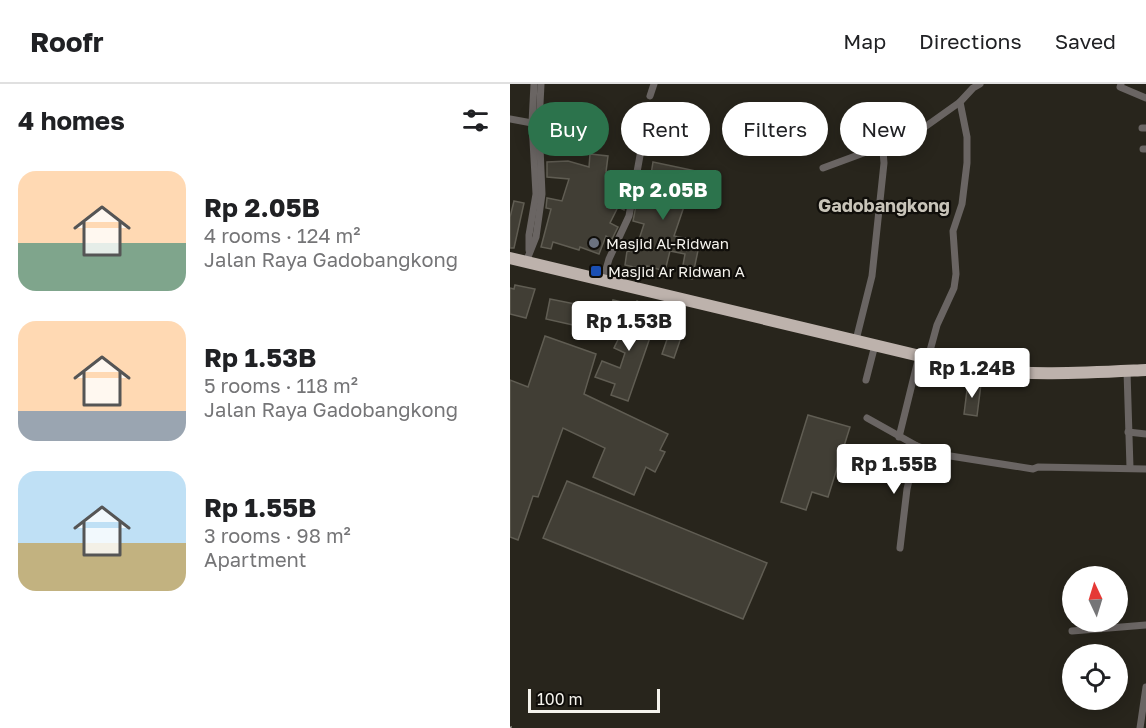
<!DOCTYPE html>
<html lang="en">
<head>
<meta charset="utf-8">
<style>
  :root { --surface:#fff; --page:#f6f6f6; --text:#202124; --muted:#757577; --line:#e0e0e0; --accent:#2c734c }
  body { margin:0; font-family:"Golos Text",sans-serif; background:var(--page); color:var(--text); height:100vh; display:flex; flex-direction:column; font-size:22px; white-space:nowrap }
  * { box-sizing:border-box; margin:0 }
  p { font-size:20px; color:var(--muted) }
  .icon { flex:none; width:33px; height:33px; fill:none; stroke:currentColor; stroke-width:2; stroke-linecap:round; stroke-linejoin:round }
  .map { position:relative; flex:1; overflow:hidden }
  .details { display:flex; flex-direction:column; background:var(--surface); width:510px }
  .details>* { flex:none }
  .hud { position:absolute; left:18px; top:18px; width:528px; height:54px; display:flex; gap:12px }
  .needle { width:39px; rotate:356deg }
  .tools { position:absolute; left:552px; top:482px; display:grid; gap:12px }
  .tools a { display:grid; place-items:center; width:66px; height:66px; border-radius:50%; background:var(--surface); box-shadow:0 3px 15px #0003; font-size:30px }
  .scale { position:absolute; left:18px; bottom:15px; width:132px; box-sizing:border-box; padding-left:6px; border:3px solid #f5f3ed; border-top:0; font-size:16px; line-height:21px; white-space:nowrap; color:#f5f3ed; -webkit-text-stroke:4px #100e0a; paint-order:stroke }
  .price { position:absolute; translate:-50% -51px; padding:0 14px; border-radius:6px; background:#fff; color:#222; font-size:20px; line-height:39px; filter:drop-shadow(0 2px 3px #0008) }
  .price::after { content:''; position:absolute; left:50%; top:36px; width:18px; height:14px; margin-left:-9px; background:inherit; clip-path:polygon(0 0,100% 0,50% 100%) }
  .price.on { background:var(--accent); color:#fff }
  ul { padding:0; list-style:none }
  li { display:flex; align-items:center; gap:18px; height:150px; padding:0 18px }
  li span { display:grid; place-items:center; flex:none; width:168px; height:120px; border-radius:18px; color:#555 }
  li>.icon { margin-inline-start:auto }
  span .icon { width:72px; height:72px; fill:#fffc; stroke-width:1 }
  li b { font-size:26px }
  h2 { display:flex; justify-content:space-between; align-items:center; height:72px; padding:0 18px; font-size:26px }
  .chip { padding:0 21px; border-radius:27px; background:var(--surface); box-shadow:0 3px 15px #0003; font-size:21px; line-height:54px }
  .chip.on { background:var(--accent); color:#fff }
  header { display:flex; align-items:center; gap:36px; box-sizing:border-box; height:84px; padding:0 30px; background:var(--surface); border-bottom:2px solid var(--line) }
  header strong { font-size:28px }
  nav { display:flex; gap:33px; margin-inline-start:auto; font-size:21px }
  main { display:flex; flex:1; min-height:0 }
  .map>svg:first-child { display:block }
  .building { fill:#413e35; stroke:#605d53; stroke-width:1.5 }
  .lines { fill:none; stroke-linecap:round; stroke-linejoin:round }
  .minor { stroke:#6a6563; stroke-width:7 }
  .trunk { stroke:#bdb2ac; stroke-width:12 }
  .rail { stroke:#adaba4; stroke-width:3; stroke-dasharray:8 8; stroke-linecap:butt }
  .worship-dot { fill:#6b7280; stroke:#100e0a; stroke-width:2 }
  .transit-dot { fill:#1a4fb4; stroke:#100e0a; stroke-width:2 }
  .labels { text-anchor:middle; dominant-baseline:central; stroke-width:4.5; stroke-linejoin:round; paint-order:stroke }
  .poi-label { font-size:15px; fill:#f5f3ed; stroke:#100e0a; text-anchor:start }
  .quarter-label { font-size:18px; font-weight:bold; fill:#c8c4b9; stroke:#100e0a }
</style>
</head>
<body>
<header>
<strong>Roofr</strong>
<nav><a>Map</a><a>Directions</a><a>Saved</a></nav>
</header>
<main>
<section class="details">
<h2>4 homes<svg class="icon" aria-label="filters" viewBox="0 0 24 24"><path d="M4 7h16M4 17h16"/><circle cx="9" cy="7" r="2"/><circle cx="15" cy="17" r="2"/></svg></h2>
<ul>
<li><span style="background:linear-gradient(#ffd9b3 60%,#7fa58c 0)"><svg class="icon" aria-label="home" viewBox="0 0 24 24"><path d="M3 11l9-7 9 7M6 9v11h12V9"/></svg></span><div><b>Rp 2.05B</b><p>4 rooms · 124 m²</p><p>Jalan Raya Gadobangkong</p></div></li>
<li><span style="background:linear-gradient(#ffd9b3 75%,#9aa5b1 0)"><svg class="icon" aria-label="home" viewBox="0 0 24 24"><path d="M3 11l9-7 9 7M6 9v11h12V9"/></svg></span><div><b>Rp 1.53B</b><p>5 rooms · 118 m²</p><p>Jalan Raya Gadobangkong</p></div></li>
<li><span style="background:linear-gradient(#bfe0f5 60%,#c2b280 0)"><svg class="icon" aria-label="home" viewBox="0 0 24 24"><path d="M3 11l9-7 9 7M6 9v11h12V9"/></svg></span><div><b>Rp 1.55B</b><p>3 rooms · 98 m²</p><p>Apartment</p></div></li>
</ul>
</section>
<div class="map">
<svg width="636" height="644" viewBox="0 0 636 644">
  <rect width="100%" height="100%" fill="#28251c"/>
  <g class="building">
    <polygon points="80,70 98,72 96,88 120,92 114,126 108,123 100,139 108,143 102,155 96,152 89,170 70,163 69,166 43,158 41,165 31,163 41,125 36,124 37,114 52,117 59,95 37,93 37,78 58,77 79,83"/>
    <polygon points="143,78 186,87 164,152 190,157 182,195 171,192 175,170 160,167 155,187 137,182 135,191 126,188 128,184 115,181 117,167 125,168 134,140 123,137 129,106 138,109"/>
    <polygon points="4,117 14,119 4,164 0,164 0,133"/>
    <polygon points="5,201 25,205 16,234 0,230 0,204 4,205"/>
    <polygon points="40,215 100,227 103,216 112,218 107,239 93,237 90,247 36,235"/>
    <polygon points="127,217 145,226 138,240 144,242 118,317 101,311 105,300 85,293 92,277 110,284 115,269 104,264"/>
    <polygon points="162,241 174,245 164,274 152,270"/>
    <polygon points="35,252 86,270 74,310 158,350 150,366 155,368 145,388 136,383 124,411 83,393 95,364 53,344 28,413 23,412 8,456 0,453 0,296 18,303"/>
    <polygon points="458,298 471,300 467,332 454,330"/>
    <polygon points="298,331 340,343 318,413 302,408 296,426 271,418"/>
    <polygon points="57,397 257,479 233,535 33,454"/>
  </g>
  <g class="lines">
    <g class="minor">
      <polyline points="611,0 610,3 636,14"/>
      <polyline points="140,12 144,0"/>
      <polyline points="0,35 22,39"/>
      <polyline points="632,44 636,44"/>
      <polyline points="633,65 636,65"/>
      <polyline points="313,84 405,50 450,18"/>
      <polyline points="19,166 19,151 26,110 22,39 24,0"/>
      <polyline points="16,178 26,153 32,110 29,40 31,0"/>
      <polyline points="93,196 99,175 119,132 139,22"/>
      <polyline points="346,256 362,192 374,79 373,67 370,63"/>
      <polyline points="418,274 427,241 444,204 446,190 443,147 452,120 457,79 457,53 450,18 463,4 470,0"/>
      <polyline points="617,287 620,384"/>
      <polyline points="356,296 365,261"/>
      <polyline points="357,334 407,362 434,371 523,385 528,383 636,385"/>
      <polyline points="618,348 636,350"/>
      <polyline points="389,353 409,272"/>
      <polyline points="390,464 397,405 407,362"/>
      <polyline points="562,547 636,541"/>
      <polyline points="630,644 636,603"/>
    </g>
    <path class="trunk" d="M0,174L452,282C513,293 574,289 636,286"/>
    <polyline class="rail" points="0,643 1,644"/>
  </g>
  <circle class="worship-dot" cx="84" cy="159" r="6"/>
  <rect class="transit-dot" x="80" y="181" width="12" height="12" rx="3"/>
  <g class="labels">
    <g class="poi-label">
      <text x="96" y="159">Masjid Al-Ridwan</text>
      <text x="98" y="187">Masjid Ar Ridwan A</text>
    </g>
    <g class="quarter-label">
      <text x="374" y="121">Gadobangkong</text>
    </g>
  </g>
</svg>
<div class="tools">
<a><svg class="needle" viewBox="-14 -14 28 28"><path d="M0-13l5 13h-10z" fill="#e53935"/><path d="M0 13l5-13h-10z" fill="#757577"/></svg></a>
<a><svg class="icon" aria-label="locate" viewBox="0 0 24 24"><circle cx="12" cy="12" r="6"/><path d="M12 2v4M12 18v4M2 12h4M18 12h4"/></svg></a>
</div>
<div class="scale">100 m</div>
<b class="price on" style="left:153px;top:137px">Rp 2.05B</b>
<b class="price" style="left:119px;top:268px">Rp 1.53B</b>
<b class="price" style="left:462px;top:315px">Rp 1.24B</b>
<b class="price" style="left:384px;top:411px">Rp 1.55B</b>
<div class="hud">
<a class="chip on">Buy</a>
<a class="chip">Rent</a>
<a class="chip">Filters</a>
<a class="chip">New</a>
</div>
</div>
</main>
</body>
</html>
